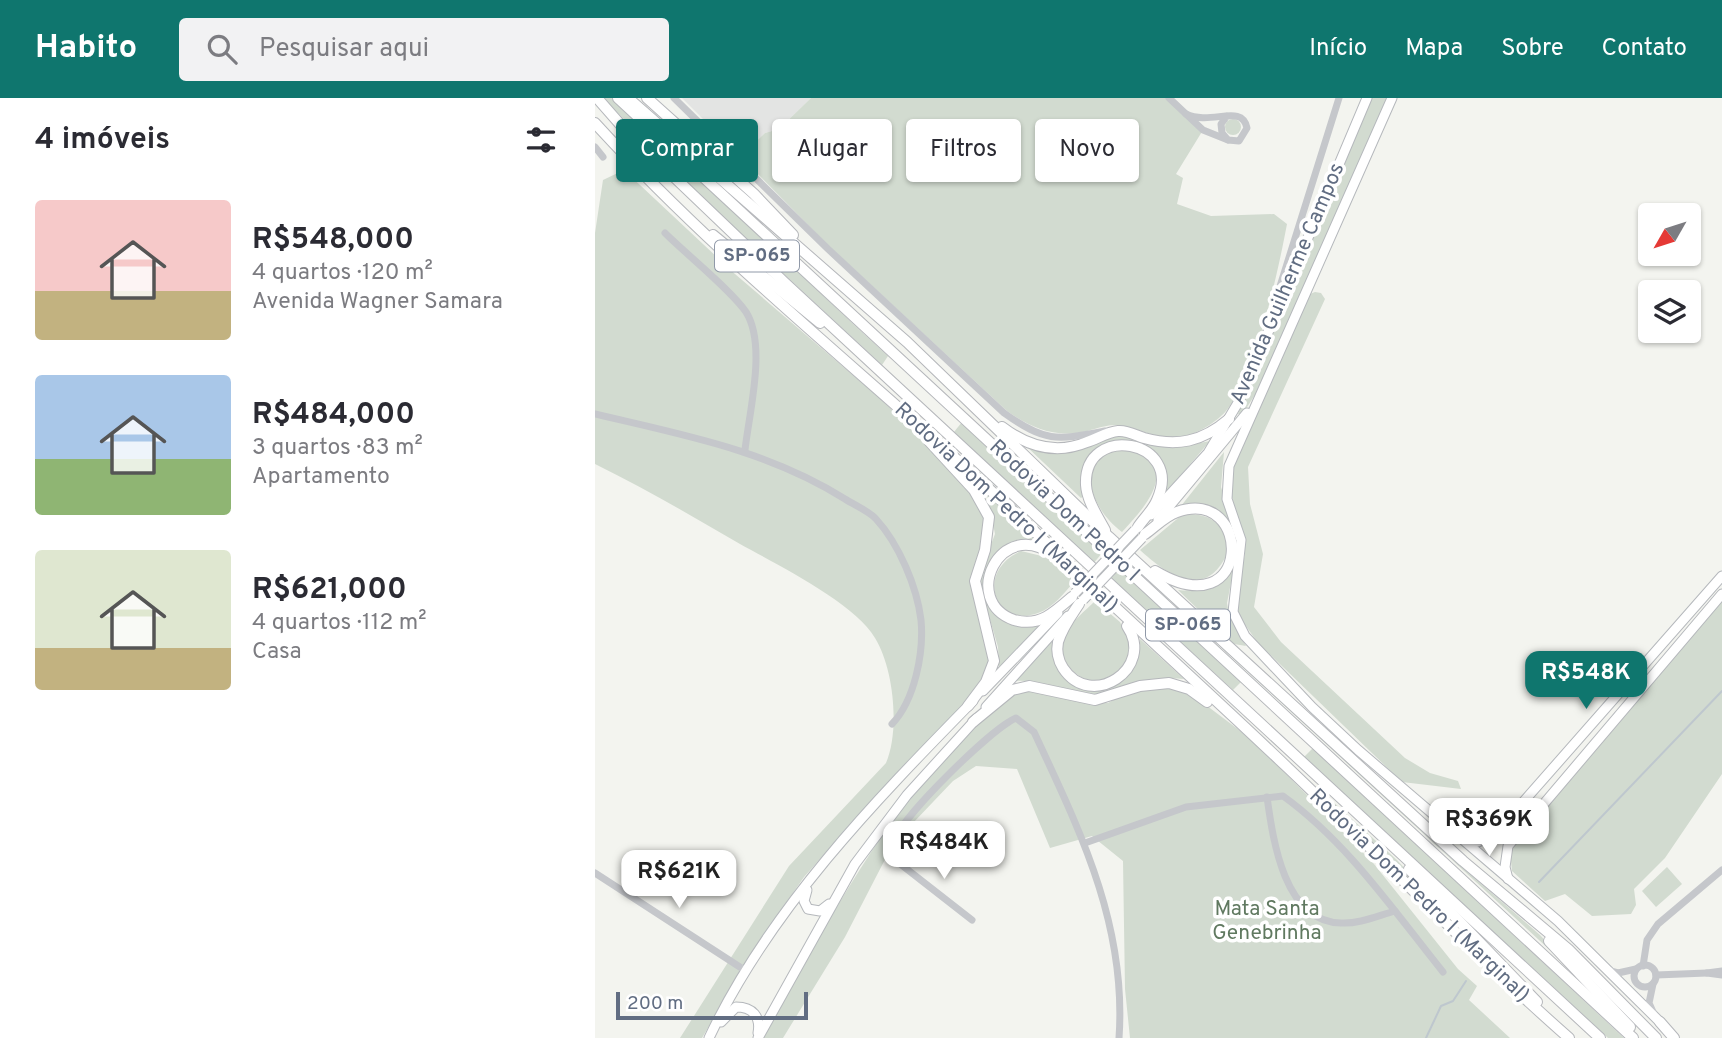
<!DOCTYPE html>
<html lang="pt">
<head>
<meta charset="utf-8">
<style>
  :root { --surface:#fff; --page:#f2f2f3; --text:#2b2b33; --muted:#7c7c81; --accent:#0f766e }
  body { margin:0; font-family:Overpass,sans-serif; background:var(--page); color:var(--text); height:100vh; display:flex; flex-direction:column; font-size:26px; white-space:nowrap }
  * { box-sizing:border-box; margin:0 }
  p { font-size:23px; color:var(--muted) }
  .icon { flex:none; width:38px; height:38px; fill:none; stroke:currentColor; stroke-width:2; stroke-linecap:round; stroke-linejoin:round }
  .map { position:relative; flex:1; overflow:hidden }
  .side { display:flex; flex-direction:column; background:var(--surface); width:595px }
  .side>* { flex:none }
  .guide { position:absolute; left:21px; top:21px; width:665px; height:63px; display:flex; gap:14px }
  .needle { width:46px; rotate:231deg }
  .buttons { position:absolute; left:1043px; top:105px; display:grid; gap:14px }
  .buttons a { display:grid; place-items:center; width:63px; height:63px; border-radius:7px; background:var(--surface); box-shadow:0 2px 5px #0004; font-size:35px }
  .scale { position:absolute; left:21px; bottom:18px; width:192px; box-sizing:border-box; padding-left:7px; border:4px solid #616d82; border-top:0; font-size:19px; line-height:24px; white-space:nowrap; color:#616d82; -webkit-text-stroke:5px #fff; paint-order:stroke }
  .price { position:absolute; translate:-50% -60px; padding:0 16px; border-radius:14px; background:#fff; color:#222; font-size:23px; line-height:46px; filter:drop-shadow(0 2px 4px #0008) }
  .price::after { content:''; position:absolute; left:50%; top:42px; width:21px; height:16px; margin-left:-10px; background:inherit; clip-path:polygon(0 0,100% 0,50% 100%) }
  .price.selected { background:var(--accent); color:#fff }
  ul { padding:0; list-style:none }
  li { display:flex; align-items:center; gap:21px; height:175px; padding:0 35px }
  li span { display:grid; place-items:center; flex:none; width:196px; height:140px; border-radius:7px; color:#555 }
  li>.icon { margin-inline-start:auto }
  span .icon { width:84px; height:84px; fill:#fffc; stroke-width:1 }
  li b { font-size:30px }
  h2 { display:flex; justify-content:space-between; align-items:center; height:84px; padding:0 35px; font-size:30px }
  .chip { padding:0 24px; border-radius:7px; background:var(--surface); box-shadow:0 2px 5px #0004; font-size:24px; line-height:63px }
  .chip.selected { background:var(--accent); color:#fff }
  header { display:flex; align-items:center; gap:42px; box-sizing:border-box; height:98px; padding:0 35px; background:var(--accent); color:#fff }
  header strong { font-size:33px }
  nav { display:flex; gap:38px; margin-inline-start:auto; font-size:24px }
  .search { width:490px; height:63px; background:var(--page); display:flex; align-items:center; gap:18px; box-sizing:border-box; padding:0 24px; border-radius:7px; color:var(--muted); font-size:26px }
  main { display:flex; flex:1; min-height:0 }
  .map>svg:first-child { display:block }
  .built { fill:#e3e4e3 }
  .green { fill:#d2dbd0 }
  .lines { fill:none; stroke-linecap:round; stroke-linejoin:round }
  .stream { stroke:#bec7ce; stroke-width:2 }
  .major-casing { stroke:#b5b8bc; stroke-width:11 }
  .highway-casing { stroke:#b5b7bb; stroke-width:12 }
  .minor { stroke:#c5c7cb; stroke-width:7 }
  .major { stroke:#fff; stroke-width:9 }
  .highway { stroke:#fff; stroke-width:10 }
  .major-bridge-casing { stroke:#b5b8bc; stroke-width:11; stroke-linecap:butt }
  .major-bridge { stroke:#fff; stroke-width:9 }
  .labels { text-anchor:middle; dominant-baseline:central; stroke-width:7; stroke-linejoin:round; paint-order:stroke }
  .shield { fill:#fff; stroke:#9099a8; stroke-width:2 }
  .shield-label { font-size:19px; font-weight:bold; fill:#616d82 }
  .street-label { font-size:21px; fill:#616d82; stroke:#fff }
  .park-label { font-size:21px; fill:#607960; stroke:#fff }
</style>
</head>
<body>
<header>
<strong>Habito</strong>
<div class="search"><svg class="icon" aria-label="search" viewBox="0 0 24 24"><circle cx="10" cy="10" r="6"/><path d="M15 15l6 6"/></svg>Pesquisar aqui</div>
<nav><a>Início</a><a>Mapa</a><a>Sobre</a><a>Contato</a></nav>
</header>
<main>
<section class="side">
<h2>4 imóveis<svg class="icon" aria-label="filters" viewBox="0 0 24 24"><path d="M4 7h16M4 17h16"/><circle cx="9" cy="7" r="2"/><circle cx="15" cy="17" r="2"/></svg></h2>
<ul>
<li><span style="background:linear-gradient(#f6c9c9 65%,#c2b280 0)"><svg class="icon" aria-label="home" viewBox="0 0 24 24"><path d="M3 11l9-7 9 7M6 9v11h12V9"/></svg></span><div><b>R$548,000</b><p>4 quartos · 120 m²</p><p>Avenida Wagner Samara</p></div></li>
<li><span style="background:linear-gradient(#a9c7e8 60%,#8fb573 0)"><svg class="icon" aria-label="home" viewBox="0 0 24 24"><path d="M3 11l9-7 9 7M6 9v11h12V9"/></svg></span><div><b>R$484,000</b><p>3 quartos · 83 m²</p><p>Apartamento</p></div></li>
<li><span style="background:linear-gradient(#dfe7d0 70%,#c2b280 0)"><svg class="icon" aria-label="home" viewBox="0 0 24 24"><path d="M3 11l9-7 9 7M6 9v11h12V9"/></svg></span><div><b>R$621,000</b><p>4 quartos · 112 m²</p><p>Casa</p></div></li>
</ul>
</section>
<div class="map">
<svg width="1127" height="940" viewBox="0 0 1127 940">
  <rect width="100%" height="100%" fill="#f3f4ef"/>
  <polygon class="built" points="87,0 216,0 184,31 170,35 145,58"/>
  <g class="green">
    <path d="M8,0H17C58,42 104,79 146,119C195,165 243,213 293,258L287,267L106,99Z"/>
    <path d="M216,0H574L608,32L581,76L588,80L582,106L616,118L679,116L692,126C683,174 661,276 631,313C620,326 597,339 580,340C560,341 542,329 523,327C508,326 495,334 481,335C455,338 433,328 412,313L234,148L145,58L170,35L184,31Z"/>
    <polygon points="774,0 795,0 663,292 647,317 643,316"/>
    <circle cx="638" cy="29" r="8"/>
    <path d="M29,72L140,176L287,302L386,402L394,427L381,478L398,546L391,584L307,669L209,779L156,856L107,940H85L194,768L291,665C305,632 299,571 280,540C260,505 181,466 145,446C97,418 49,390 0,366V135L8,82Z"/>
    <polygon points="720,194 726,195 730,201 653,369 655,406 668,456 659,509 686,544 810,660 835,675 863,683 866,691 807,684 663,545 648,524 640,505 650,456 634,386 644,346 715,196"/>
    <polygon points="367,324 507,455 498,466 359,334"/>
    <path d="M520,336L584,349L615,343L568,398C590,329 474,322 489,398L486,400L430,347L454,354Z"/>
    <path d="M529,350C588,367 553,406 527,434C495,410 476,361 529,350Z"/>
    <path d="M629,354L626,389L644,444L632,505L634,517L651,548L639,546L583,492C657,501 663,405 586,408Z"/>
    <path d="M392,396L443,444C423,441 411,453 396,464L395,505L432,529L444,528L404,569L403,549L385,487L388,468L400,436Z"/>
    <path d="M588,416C616,416 623,422 636,447C615,502 580,484 545,452Z"/>
    <path d="M426,453L455,460L480,483C469,495 458,510 443,515C401,531 378,474 426,453Z"/>
    <polygon points="534,461 862,765 945,837 981,876 532,463"/>
    <polygon points="524,471 646,584 638,592 516,480"/>
    <path d="M500,503L525,524L537,548C535,554 534,564 531,569C508,603 453,572 471,535C478,522 490,513 500,503Z"/>
    <polygon points="1127,503 1127,676 1070,760 1039,791 1041,807 1036,816 997,818 970,796 950,803 917,773 915,754 920,742"/>
    <path d="M458,538L460,560L496,591C529,588 544,574 545,541L589,581C548,576 531,596 497,597C473,598 449,581 421,583Z"/>
    <path d="M583,586L656,641L714,699L779,766L863,871L882,888L874,902L915,940H535L530,891L528,763L497,738L455,750L422,671L381,668L358,683L298,746L250,839L188,940H167C231,829 291,708 387,620C395,612 407,596 419,592C447,582 485,598 513,605L540,590Z"/>
    <polygon points="718,650 1029,940 1013,940 709,659"/>
    <polygon points="736,702 802,762 903,871 735,704"/>
    <polygon points="1072,769 1087,786 1061,809 1047,793"/>
  </g>
  <g class="lines">
    <g class="stream">
      <polyline points="944,784 1127,593"/>
      <polyline points="831,940 846,908 858,903 871,883"/>
    </g>
    <g class="major-casing">
      <g id="major">
        <polyline points="797,0 634,368 632,401 646,442 638,514 650,538 717,609 763,652 963,823 1065,924"/>
        <polyline points="556,417 613,355 644,303 772,0"/>
        <polyline points="563,422 652,315"/>
        <polyline points="388,593 463,515"/>
        <polyline points="391,609 473,518"/>
        <polyline points="868,738 883,744 900,736 1127,478"/>
        <polyline points="913,781 910,769 913,748 1127,496"/>
        <polyline points="212,792 209,803 213,811 225,813 234,806"/>
        <path d="M126,924L141,909C158,909 166,919 163,935"/>
        <path d="M114,940C175,811 279,704 378,603"/>
        <polyline points="163,940 260,766 312,697 382,620"/>
      </g>
    </g>
    <g class="highway-casing">
      <g id="highway">
        <polyline points="2,0 31,33 189,184 1005,940"/>
        <polyline points="23,0 1038,940"/>
        <polyline points="33,0 312,244 514,439 868,763 973,851 1061,940"/>
        <polyline points="52,0 159,96 198,137"/>
        <path d="M0,25C135,173 294,294 438,432C522,512 609,590 693,670C788,760 876,854 974,940"/>
        <polyline points="118,137 225,225"/>
        <path d="M407,329C432,348 461,357 492,344C502,341 512,334 523,333C532,332 540,337 549,340C582,349 607,344 634,321"/>
        <polyline points="333,342 379,392 394,419 390,452 380,483 399,563 391,584 373,608"/>
        <path d="M510,432C503,419 492,403 491,387C488,324 590,341 562,402C558,412 549,420 543,429"/>
        <path d="M550,436C560,429 570,418 582,414C658,387 659,532 560,473"/>
        <path d="M458,457C405,418 365,503 419,522C430,525 440,525 451,519C460,514 469,506 477,499"/>
        <path d="M484,506C476,518 467,530 463,544C461,554 463,562 468,570C496,613 561,570 532,528"/>
        <polyline points="378,624 417,592 434,588 500,602 545,588 574,585 594,591 612,604"/>
        <polyline points="814,771 942,904"/>
        <polyline points="954,843 1035,929"/>
        <polyline points="1065,924 1079,940"/>
      </g>
    </g>
    <g class="minor">
      <path d="M79,0L233,151L409,315C451,345 462,342 510,333"/>
      <polyline points="574,0 608,32 633,42"/>
      <path d="M591,16C616,28 647,5 652,30L644,43L633,42L627,35L626,26L632,18"/>
      <polyline points="0,49 8,59"/>
      <path d="M70,135C91,156 136,192 151,214C172,247 154,315 150,352"/>
      <polyline points="671,233 744,0"/>
      <path d="M0,316C88,337 172,352 250,401C259,407 274,413 281,421C304,446 322,489 326,522C329,554 320,602 297,626"/>
      <path d="M672,699C678,742 689,824 746,825C764,826 782,818 800,813"/>
      <path d="M490,745L591,709L688,698C752,744 799,813 848,874"/>
      <polyline points="0,775 151,873"/>
      <path d="M377,822L304,765C301,757 297,748 301,739C312,714 396,631 421,620L439,634C485,733 532,827 524,940"/>
      <circle cx="1050" cy="878" r="11"/>
      <polyline points="1048,868 1052,842 1063,826 1127,772"/>
      <polyline points="1012,872 1023,875 1041,871"/>
      <polyline points="1127,873 1112,875 1127,877"/>
      <polyline points="1061,877 1112,875"/>
      <polyline points="1058,886 1054,905 1058,914"/>
    </g>
    <use href="#major" class="major"/>
    <use href="#highway" class="highway"/>
    <g class="major-bridge-casing">
      <g id="major-bridge">
        <polyline points="480,495 540,432"/>
        <polyline points="488,502 547,440"/>
      </g>
    </g>
    <use href="#major-bridge" class="major-bridge"/>
  </g>
  <g class="labels">
    <g class="shield">
      <rect x="120" y="142.5" width="84" height="31" rx="5"/>
      <rect x="551" y="511.5" width="84" height="31" rx="5"/>
    </g>
    <g class="shield-label">
      <text x="162" y="158">SP-065</text>
      <text x="593" y="527">SP-065</text>
    </g>
    <g class="street-label">
      <text transform="translate(693 186) rotate(-67)">Avenida Guilherme Campos</text>
      <text transform="translate(411 410) rotate(43)">Rodovia Dom Pedro I (Marginal)</text>
      <text transform="translate(469 413) rotate(43)">Rodovia Dom Pedro I</text>
      <text transform="translate(824 798) rotate(44)">Rodovia Dom Pedro I (Marginal)</text>
    </g>
    <g class="park-label">
      <text x="672" y="811">Mata Santa<tspan x="672" dy="24">Genebrinha</tspan></text>
    </g>
  </g>
</svg>
<div class="buttons">
<a><svg class="needle" viewBox="-14 -14 28 28"><path d="M0-13l5 13h-10z" fill="#e53935"/><path d="M0 13l5-13h-10z" fill="#7c7c81"/></svg></a>
<a><svg class="icon" aria-label="layers" viewBox="0 0 24 24"><path d="M12 4l9 5-9 5-9-5zM3 14l9 5 9-5"/></svg></a>
</div>
<div class="scale">200 m</div>
<b class="price selected" style="left:991px;top:613px">R$548K</b>
<b class="price" style="left:894px;top:760px">R$369K</b>
<b class="price" style="left:349px;top:783px">R$484K</b>
<b class="price" style="left:84px;top:812px">R$621K</b>
<div class="guide">
<a class="chip selected">Comprar</a>
<a class="chip">Alugar</a>
<a class="chip">Filtros</a>
<a class="chip">Novo</a>
</div>
</div>
</main>
</body>
</html>
